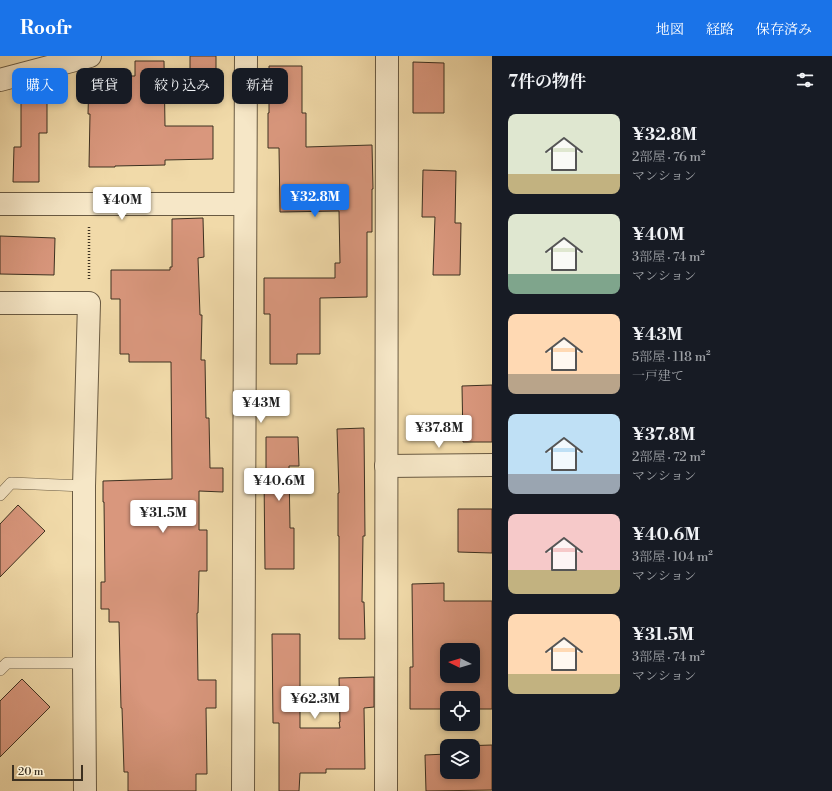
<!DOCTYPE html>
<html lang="ja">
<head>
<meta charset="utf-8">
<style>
  :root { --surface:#171b24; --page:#20242c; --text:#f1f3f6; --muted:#9ea1a6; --accent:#1a73e8 }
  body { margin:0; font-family:"Libre Bodoni","Noto Serif JP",serif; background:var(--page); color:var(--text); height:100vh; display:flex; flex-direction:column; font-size:15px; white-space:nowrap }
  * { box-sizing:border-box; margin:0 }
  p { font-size:13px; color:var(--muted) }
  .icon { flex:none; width:22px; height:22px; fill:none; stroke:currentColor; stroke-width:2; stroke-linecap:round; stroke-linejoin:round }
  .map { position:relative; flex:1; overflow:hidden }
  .sheet { display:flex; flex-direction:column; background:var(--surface); width:340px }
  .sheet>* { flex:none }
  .guide { position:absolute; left:12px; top:12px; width:380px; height:36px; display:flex; gap:8px }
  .needle { width:26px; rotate:275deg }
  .controls { position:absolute; left:440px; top:587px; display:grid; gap:8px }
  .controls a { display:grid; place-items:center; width:40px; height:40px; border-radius:8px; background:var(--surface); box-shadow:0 2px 6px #0003; font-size:20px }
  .scale { position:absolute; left:12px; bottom:10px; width:71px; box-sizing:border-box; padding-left:4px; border:2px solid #3c3020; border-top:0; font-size:11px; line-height:14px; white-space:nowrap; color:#3c3020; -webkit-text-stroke:3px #f6e7c7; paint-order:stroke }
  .price { position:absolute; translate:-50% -34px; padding:0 9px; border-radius:4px; background:#fff; color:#222; font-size:13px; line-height:26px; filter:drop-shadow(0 1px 2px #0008) }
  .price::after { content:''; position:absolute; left:50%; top:24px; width:12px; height:9px; margin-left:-6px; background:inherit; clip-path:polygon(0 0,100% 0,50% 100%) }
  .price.on { background:var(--accent); color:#fff }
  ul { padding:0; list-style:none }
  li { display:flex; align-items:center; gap:12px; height:100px; padding:0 16px }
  li span { display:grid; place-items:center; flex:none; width:112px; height:80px; border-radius:8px; color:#555 }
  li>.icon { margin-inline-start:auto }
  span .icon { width:48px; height:48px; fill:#fffc; stroke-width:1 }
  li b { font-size:17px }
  h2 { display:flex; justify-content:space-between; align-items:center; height:48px; padding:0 16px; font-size:17px }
  .chip { padding:0 14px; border-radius:8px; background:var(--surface); box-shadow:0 2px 6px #0003; font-size:14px; line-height:36px }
  .chip.on { background:var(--accent); color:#fff }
  header { display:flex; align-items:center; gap:24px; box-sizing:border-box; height:56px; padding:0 20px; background:var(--accent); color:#fff }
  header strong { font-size:19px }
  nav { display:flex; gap:22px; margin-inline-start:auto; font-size:14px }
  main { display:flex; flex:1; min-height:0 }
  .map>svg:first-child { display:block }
  .building { fill:#d9977d; stroke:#3c3020; fill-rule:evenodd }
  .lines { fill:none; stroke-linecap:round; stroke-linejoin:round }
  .lane-casing { stroke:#695a42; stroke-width:12 }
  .street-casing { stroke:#695a42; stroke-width:24 }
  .path { stroke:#3c3020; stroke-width:2.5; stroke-dasharray:1 2; stroke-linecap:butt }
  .lane { stroke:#f6e7c7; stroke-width:11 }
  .street { stroke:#f6e7c7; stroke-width:22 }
</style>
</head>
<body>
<header>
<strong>Roofr</strong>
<nav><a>地図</a><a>経路</a><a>保存済み</a></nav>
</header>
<main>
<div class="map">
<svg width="492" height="735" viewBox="0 0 492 735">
  <rect width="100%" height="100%" fill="#f1daa9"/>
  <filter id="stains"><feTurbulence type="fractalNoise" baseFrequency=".005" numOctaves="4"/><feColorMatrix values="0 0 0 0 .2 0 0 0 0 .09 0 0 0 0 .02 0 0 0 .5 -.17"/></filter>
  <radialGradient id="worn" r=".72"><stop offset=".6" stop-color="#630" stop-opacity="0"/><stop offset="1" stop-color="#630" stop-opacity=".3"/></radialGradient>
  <g class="building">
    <rect x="190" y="0" width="26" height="22"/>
    <polygon points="135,5 164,5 165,70 213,70 213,103 165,104 165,109 115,110 115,111 89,111 90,58 88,58 89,20 135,20"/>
    <polygon points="413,6 444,7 444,57 413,57"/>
    <polygon points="269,10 302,10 302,57 306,57 306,91 372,89 373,133 372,133 372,176 367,176 367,241 320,242 320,298 297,298 297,308 270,308 270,258 264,258 264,222 335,222 335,207 340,207 339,155 280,156 279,92 268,92 268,57 269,57"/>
    <polygon points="21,40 47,40 47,77 39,77 39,126 13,126 14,91 21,91"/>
    <polygon points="423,114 456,115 455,167 461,167 460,219 433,219 435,161 422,161"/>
    <polygon points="203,162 204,201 198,202 200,259 202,259 201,304 205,304 206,362 209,362 210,412 223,412 223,436 199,435 199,474 207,474 207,515 199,515 198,557 197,557 198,624 216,624 216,652 206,652 207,718 196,718 196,735 128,735 128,716 124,716 122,652 121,652 119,566 109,566 109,553 101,553 101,526 105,526 104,446 103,446 103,425 172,423 171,306 129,306 129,298 120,298 120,243 111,243 111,214 170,214 170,211 172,211 172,163"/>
    <polygon points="0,180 55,182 54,219 0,218"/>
    <polygon points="492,329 492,386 463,386 462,330"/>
    <polygon points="364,372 365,480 363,480 362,546 364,546 365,583 339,583 339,480 338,480 338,437 339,437 337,373"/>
    <polygon points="266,381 298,381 299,410 289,410 290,472 294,472 294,513 265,513 264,419 266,419"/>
    <polygon points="18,449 45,475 0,521 0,468"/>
    <polygon points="458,453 492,453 492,497 458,496"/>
    <path d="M444,527V545H492V653H473V642H447V653H410V611H413L412,528ZM447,594H473V620H447Z"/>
    <polygon points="272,578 300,578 300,672 340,672 339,666 340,666 339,622 374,621 374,651 364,652 365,713 326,713 326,717 300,717 299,735 279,735 279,667 273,667"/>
    <polygon points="22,623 50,651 0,701 0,645"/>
    <polygon points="492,689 492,734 426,735 425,699 447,698 447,716 473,716 473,690 461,690"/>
  </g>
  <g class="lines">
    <g class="lane-casing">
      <g id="lane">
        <polyline points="0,439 11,427 84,430"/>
        <polyline points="0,614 7,607 84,607"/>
      </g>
    </g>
    <g class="street-casing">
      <g id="street">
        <polyline points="0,24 90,0"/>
        <polyline points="0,148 245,148"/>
        <polyline points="0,247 89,247 84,430 84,607 85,735"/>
        <polyline points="386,410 492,409"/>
        <polyline points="243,735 246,0"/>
        <polyline points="386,735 387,0"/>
      </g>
    </g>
    <polyline class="path" points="89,223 89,170"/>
    <use href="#lane" class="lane"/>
    <use href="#street" class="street"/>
  </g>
  <rect width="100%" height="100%" filter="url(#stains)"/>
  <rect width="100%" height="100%" fill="url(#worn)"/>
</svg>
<div class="controls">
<a><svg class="needle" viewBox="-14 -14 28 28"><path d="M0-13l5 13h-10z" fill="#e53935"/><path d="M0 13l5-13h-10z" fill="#9ea1a6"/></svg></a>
<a><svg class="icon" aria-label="locate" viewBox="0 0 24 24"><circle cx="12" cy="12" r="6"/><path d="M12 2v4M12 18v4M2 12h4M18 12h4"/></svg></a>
<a><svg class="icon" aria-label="layers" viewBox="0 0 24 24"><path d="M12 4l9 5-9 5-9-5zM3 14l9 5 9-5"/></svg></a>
</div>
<div class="scale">20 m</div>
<b class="price on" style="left:315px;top:162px">¥32.8M</b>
<b class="price" style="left:122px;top:165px">¥40M</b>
<b class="price" style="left:261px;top:368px">¥43M</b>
<b class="price" style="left:439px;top:393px">¥37.8M</b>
<b class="price" style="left:279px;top:446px">¥40.6M</b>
<b class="price" style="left:163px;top:478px">¥31.5M</b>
<b class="price" style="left:315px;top:664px">¥62.3M</b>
<div class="guide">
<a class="chip on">購入</a>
<a class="chip">賃貸</a>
<a class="chip">絞り込み</a>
<a class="chip">新着</a>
</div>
</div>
<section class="sheet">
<h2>7件の物件<svg class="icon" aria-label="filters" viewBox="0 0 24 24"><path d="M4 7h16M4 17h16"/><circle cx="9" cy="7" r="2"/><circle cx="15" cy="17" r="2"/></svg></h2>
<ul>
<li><span style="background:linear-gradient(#dfe7d0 75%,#c2b280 0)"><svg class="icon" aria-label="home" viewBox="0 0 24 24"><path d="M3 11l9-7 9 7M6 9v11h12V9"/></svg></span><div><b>¥32.8M</b><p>2部屋 · 76 m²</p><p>マンション</p></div></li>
<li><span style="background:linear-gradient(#dfe7d0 75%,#7fa58c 0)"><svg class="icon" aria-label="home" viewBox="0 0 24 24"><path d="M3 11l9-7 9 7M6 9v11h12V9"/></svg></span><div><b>¥40M</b><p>3部屋 · 74 m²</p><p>マンション</p></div></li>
<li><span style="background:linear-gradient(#ffd9b3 75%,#b9a48a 0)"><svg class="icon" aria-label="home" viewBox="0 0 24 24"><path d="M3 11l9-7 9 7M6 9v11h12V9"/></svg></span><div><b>¥43M</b><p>5部屋 · 118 m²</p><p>一戸建て</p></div></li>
<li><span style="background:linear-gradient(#bfe0f5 75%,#9aa5b1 0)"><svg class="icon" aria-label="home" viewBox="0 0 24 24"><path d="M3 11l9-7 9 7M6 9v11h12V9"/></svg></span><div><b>¥37.8M</b><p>2部屋 · 72 m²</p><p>マンション</p></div></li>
<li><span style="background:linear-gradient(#f6c9c9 70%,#c2b280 0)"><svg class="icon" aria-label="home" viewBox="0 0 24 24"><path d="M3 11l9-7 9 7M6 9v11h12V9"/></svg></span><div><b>¥40.6M</b><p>3部屋 · 104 m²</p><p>マンション</p></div></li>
<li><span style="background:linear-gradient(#ffd9b3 75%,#c2b280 0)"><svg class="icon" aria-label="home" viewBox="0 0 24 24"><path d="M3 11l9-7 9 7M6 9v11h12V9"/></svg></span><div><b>¥31.5M</b><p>3部屋 · 74 m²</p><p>マンション</p></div></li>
</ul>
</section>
</main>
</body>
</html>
